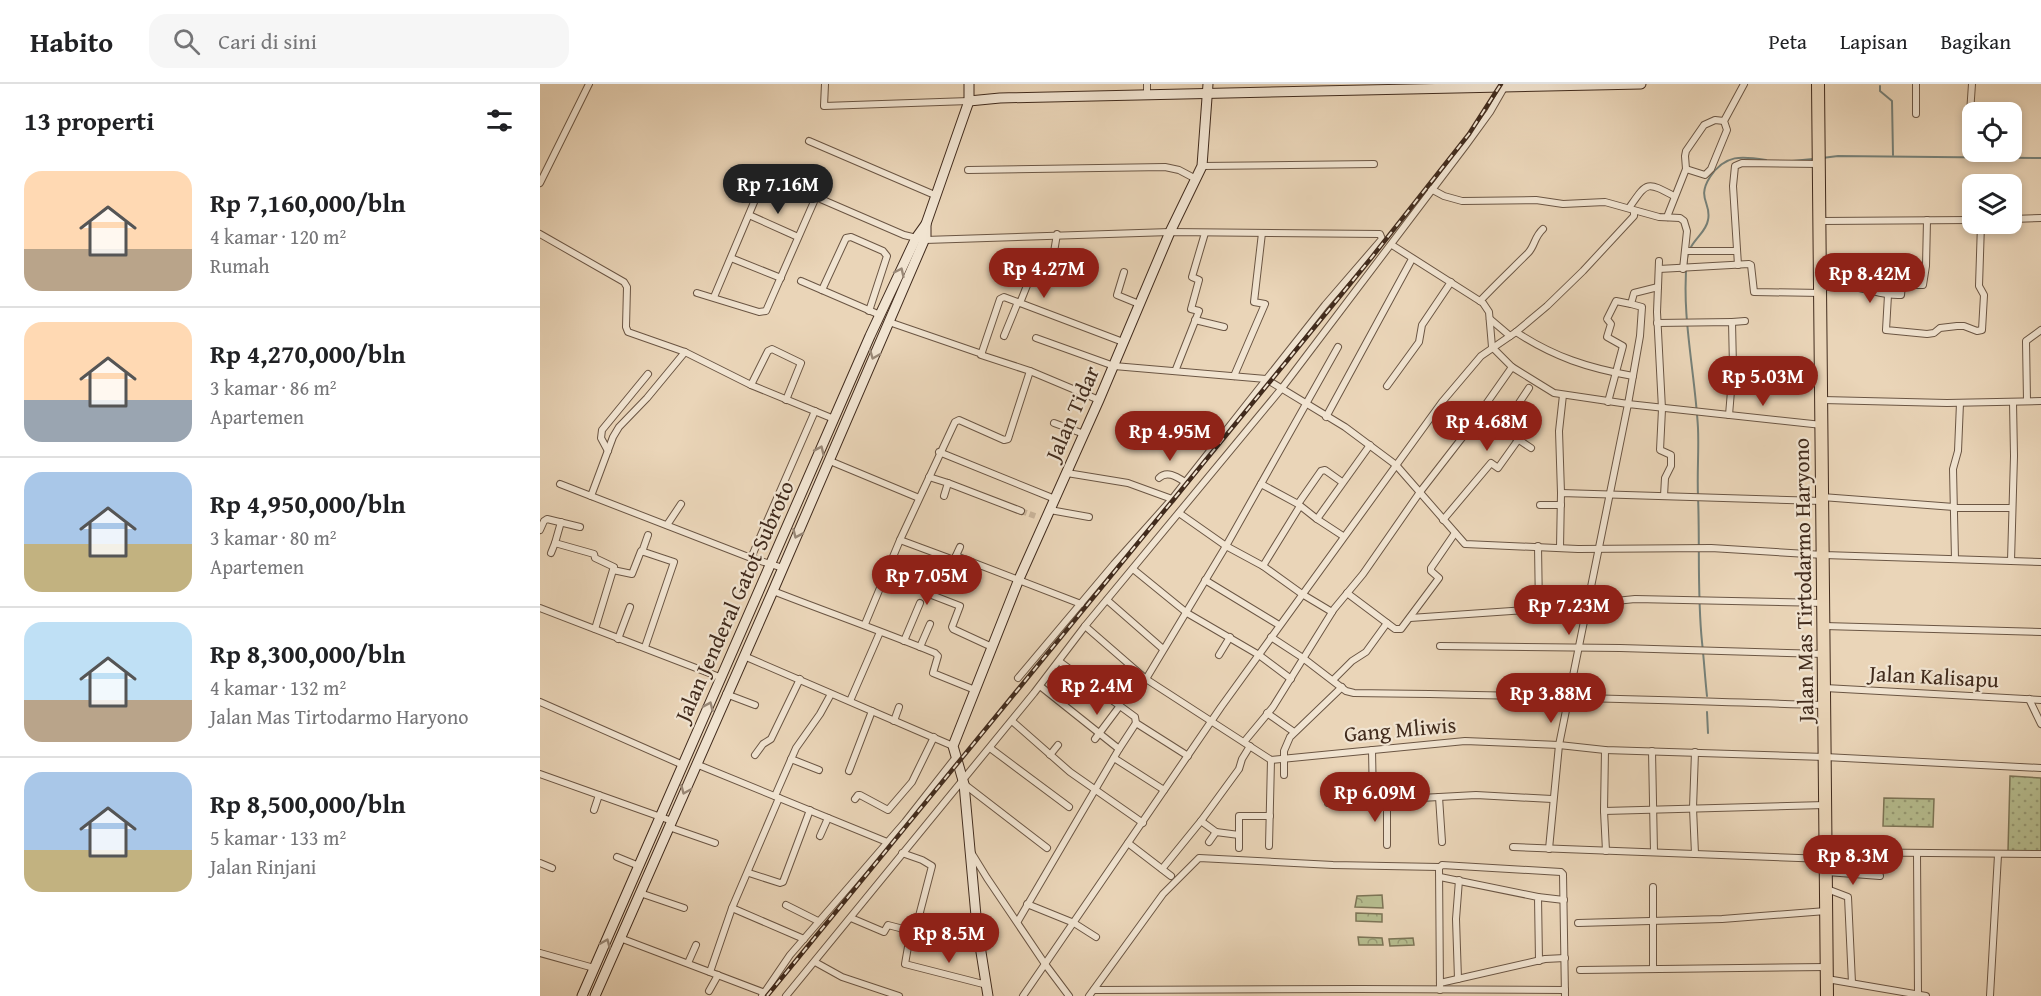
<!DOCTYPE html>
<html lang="id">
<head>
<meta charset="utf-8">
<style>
  :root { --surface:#fff; --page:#f6f6f6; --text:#202124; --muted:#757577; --line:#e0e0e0; --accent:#8f2418 }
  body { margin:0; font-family:"Gentium Book Plus",serif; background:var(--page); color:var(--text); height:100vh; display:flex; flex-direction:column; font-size:22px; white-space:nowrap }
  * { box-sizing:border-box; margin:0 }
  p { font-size:20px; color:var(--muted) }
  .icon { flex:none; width:33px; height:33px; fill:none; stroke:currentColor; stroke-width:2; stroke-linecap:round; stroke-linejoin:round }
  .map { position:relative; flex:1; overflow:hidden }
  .side { display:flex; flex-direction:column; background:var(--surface); width:540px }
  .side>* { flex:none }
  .tools { position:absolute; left:1422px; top:18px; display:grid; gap:12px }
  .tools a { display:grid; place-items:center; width:60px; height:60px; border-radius:12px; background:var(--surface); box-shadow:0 3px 9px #0003; font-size:30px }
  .price { position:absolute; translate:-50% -51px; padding:0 14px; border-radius:21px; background:var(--accent); color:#fff; font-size:20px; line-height:39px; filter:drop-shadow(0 2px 3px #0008) }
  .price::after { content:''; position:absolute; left:50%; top:36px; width:18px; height:14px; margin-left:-9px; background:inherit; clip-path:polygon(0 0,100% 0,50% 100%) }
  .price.on { background:#222; color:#fff }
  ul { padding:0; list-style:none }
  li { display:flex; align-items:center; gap:18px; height:150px; padding:0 24px }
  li+li { border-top:2px solid var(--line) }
  li span { display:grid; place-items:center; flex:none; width:168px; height:120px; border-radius:18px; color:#555 }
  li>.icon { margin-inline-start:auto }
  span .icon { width:72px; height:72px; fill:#fffc; stroke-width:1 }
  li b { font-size:26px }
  h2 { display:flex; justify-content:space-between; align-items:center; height:72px; padding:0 24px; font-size:26px }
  header { display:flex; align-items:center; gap:36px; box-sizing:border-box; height:84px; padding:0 30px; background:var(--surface); border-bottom:2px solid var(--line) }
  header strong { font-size:28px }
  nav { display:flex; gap:33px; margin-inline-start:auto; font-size:21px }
  .search { width:420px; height:54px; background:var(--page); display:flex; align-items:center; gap:15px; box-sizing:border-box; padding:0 21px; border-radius:18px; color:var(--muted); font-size:22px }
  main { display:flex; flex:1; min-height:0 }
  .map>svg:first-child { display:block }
  .grass { fill:url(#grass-dots); stroke:#7c7456; stroke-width:1.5 }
  .park { fill:url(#park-crowns); stroke:#7c7456; stroke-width:1.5 }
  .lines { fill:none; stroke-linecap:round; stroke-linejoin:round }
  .stream { stroke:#768078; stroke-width:2 }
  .street-tunnel { stroke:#c8b399; stroke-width:6; stroke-dasharray:6 3; stroke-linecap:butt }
  .street-casing { stroke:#6b5644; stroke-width:8 }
  .secondary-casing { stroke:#412b1d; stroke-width:11 }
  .highway-casing { stroke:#412b1d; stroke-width:14 }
  .street { stroke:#f1e4d1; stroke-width:6 }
  .secondary { stroke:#f1e4d1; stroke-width:9 }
  .highway { stroke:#ead5b8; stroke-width:12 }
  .rail-casing { stroke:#412b1d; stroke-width:4.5 }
  .rail { stroke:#f1e4d1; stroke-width:2; stroke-dasharray:7; stroke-linecap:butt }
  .oneway { stroke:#987 }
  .labels { text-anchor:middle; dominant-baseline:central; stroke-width:4.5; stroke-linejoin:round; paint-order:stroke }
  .street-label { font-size:22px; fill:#412b1d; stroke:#f1e4d1 }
</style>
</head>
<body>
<header>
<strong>Habito</strong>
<div class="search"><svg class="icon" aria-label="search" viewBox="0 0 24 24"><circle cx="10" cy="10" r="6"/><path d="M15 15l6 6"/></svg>Cari di sini</div>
<nav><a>Peta</a><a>Lapisan</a><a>Bagikan</a></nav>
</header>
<main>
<section class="side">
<h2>13 properti<svg class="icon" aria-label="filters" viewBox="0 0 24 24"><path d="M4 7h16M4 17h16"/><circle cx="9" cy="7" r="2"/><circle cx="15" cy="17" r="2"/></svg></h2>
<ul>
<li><span style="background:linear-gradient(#ffd9b3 65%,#b9a48a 0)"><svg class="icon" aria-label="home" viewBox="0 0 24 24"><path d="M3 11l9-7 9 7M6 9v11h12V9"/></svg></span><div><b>Rp 7,160,000/bln</b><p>4 kamar · 120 m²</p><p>Rumah</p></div></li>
<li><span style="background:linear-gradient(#ffd9b3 65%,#9aa5b1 0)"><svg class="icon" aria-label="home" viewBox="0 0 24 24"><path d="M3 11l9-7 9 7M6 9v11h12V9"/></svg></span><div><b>Rp 4,270,000/bln</b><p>3 kamar · 86 m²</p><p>Apartemen</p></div></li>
<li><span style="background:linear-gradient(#a9c7e8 60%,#c2b280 0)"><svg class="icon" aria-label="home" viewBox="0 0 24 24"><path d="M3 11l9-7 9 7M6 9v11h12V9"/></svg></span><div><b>Rp 4,950,000/bln</b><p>3 kamar · 80 m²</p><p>Apartemen</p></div></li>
<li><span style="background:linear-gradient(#bfe0f5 65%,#b9a48a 0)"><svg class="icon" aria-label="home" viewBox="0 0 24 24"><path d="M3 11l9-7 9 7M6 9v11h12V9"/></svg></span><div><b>Rp 8,300,000/bln</b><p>4 kamar · 132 m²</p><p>Jalan Mas Tirtodarmo Haryono</p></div></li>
<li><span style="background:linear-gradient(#a9c7e8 65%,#c2b280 0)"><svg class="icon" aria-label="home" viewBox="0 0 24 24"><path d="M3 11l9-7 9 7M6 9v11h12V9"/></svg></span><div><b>Rp 8,500,000/bln</b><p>5 kamar · 133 m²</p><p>Jalan Rinjani</p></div></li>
</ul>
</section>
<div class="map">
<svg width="1501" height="912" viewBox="0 0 1501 912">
  <defs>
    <pattern id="grass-dots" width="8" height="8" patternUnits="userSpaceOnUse" patternTransform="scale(1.5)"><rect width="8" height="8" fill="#b6bd8f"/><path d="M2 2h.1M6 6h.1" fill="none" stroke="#969a74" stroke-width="1.8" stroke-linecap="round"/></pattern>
    <pattern id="park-crowns" width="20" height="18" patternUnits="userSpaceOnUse" patternTransform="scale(1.5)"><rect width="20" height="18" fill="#b6bd8f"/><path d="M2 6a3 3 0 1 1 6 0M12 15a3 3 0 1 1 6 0" fill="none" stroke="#969a74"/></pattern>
  </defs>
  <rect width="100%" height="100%" fill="#ead5b8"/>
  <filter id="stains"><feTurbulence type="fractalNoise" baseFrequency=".00333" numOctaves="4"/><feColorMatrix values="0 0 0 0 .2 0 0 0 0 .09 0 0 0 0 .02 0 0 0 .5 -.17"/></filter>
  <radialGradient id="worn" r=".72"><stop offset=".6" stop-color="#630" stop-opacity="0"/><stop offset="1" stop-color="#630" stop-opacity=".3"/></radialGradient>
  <g class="grass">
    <polygon points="1470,692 1501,694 1501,767 1468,767"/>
    <polygon points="1344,714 1394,715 1393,743 1343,742"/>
  </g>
  <g class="park">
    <polygon points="842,811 843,824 815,823 817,812"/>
    <polygon points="816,829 842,830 842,838 816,837"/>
    <polygon points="818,853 842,854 843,861 819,861"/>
    <polygon points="873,854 874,861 850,862 849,855"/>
  </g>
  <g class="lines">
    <g class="stream">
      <polyline points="1340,2 1340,7 1352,17 1353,71"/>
      <polyline points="1282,74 1298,72 1501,74"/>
      <polyline points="1252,77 1273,75"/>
      <path d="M1167,612C1165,594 1164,576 1162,558C1157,510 1160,460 1158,412C1157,389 1159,366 1158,344C1155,288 1141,231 1147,175C1149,157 1166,150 1168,136C1172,119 1156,115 1170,93C1185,70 1202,72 1226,76"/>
      <polyline points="1167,628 1168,649"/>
    </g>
    <polyline class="street-tunnel" points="481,427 498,433"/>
    <g class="street-casing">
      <g id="street">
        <polyline points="285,0 284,22 429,17"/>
        <polyline points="607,0 607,10"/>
        <polyline points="1376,0 1376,30"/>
        <polyline points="1430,29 1432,0"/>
        <polyline points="269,57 397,112"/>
        <polyline points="662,82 834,80"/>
        <polyline points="1146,85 1145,72 1146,67 1164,41 1175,36 1184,37"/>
        <polyline points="428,86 625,83 639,86 656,95"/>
        <polyline points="0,99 49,0"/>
        <polyline points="891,105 904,112 922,117 996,116 1023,120 1065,118 1119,133 1140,134 1144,137 1147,147 1143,185"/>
        <path d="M1089,124C1107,98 1106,97 1134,112"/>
        <polyline points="209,131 258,153"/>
        <polyline points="1127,133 1146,85 1165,91 1171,85 1187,46 1184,37 1204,0"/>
        <polyline points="1472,135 1501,134"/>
        <polyline points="1281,137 1432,136"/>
        <polyline points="0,150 84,198 87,203 86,243 88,248 145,268 211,301 294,335"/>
        <polyline points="517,150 510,192 492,189 480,219 583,258"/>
        <polyline points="852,161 943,219 949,228 952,263 972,283"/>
        <polyline points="1146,167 1197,167"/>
        <polyline points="191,174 241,194"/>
        <polyline points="1119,177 1117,228 1122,325 1120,366 1131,371 1131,382 1125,394 1124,412"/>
        <polyline points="1198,181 1193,102 1195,82 1202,79 1279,80"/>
        <polyline points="1119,185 1209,180 1211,181 1214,208 1281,209"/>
        <polyline points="584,188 577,211 599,220"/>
        <polyline points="510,192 509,195 521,198"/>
        <polyline points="261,197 340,231"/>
        <path d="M1282,202C1295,203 1311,202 1324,205C1337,208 1349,212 1361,211L1362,201H1383L1386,182L1387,136"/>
        <polyline points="282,206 306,154 311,153 343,167 347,172 329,227"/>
        <polyline points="157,209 219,228 226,227 276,113 364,151 385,156 630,148 840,150 842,155 785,221 632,415 574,480 478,594"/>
        <polyline points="1348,211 1346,246 1387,250 1394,249 1400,244 1417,242 1424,242 1437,247 1442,246 1444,211 1439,202 1441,140"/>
        <polyline points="174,213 223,97 231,96 276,113"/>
        <path d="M940,217C956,200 972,185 988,169C995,162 994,153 1003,145"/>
        <polyline points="480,219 464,213 460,215 441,271 490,287 559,316"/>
        <polyline points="950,235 970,252"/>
        <polyline points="655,236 684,243"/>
        <polyline points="349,238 442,270"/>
        <polyline points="1192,238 1205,237"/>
        <polyline points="1117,239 1192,238 1193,283 1189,331"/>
        <path d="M976,248C1014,273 1048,284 1093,292"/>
        <polyline points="464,252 478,218"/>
        <polyline points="496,254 574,282 726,295 805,343 856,381 925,460 1038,465 1171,464 1284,471 1501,478"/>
        <polyline points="1193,283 1282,288"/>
        <polyline points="636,285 659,227 651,225 659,196 652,193 665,149"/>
        <polyline points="694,292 725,220 714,218 722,149"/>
        <polyline points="211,301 228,267 232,265 261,279 246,316"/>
        <polyline points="847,302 879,258 882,241 911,198"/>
        <polyline points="1283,316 1407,319 1501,317"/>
        <polyline points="1487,317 1486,257 1501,246"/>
        <polyline points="1068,318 1083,262 1067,253 1071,240 1067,235 1076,217 1091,220"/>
        <polyline points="977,322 989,304"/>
        <polyline points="939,329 991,364"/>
        <polyline points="786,333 872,175"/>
        <polyline points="514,339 544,350"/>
        <polyline points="68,367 61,354 62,346 108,290"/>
        <polyline points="399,368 515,415"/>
        <polyline points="290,377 379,414"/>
        <polyline points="527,389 588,399 632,415"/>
        <polyline points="389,393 408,399 404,412"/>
        <path d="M619,394C627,386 637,393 645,398"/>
        <polyline points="408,399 481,427"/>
        <polyline points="20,400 211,474 243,484"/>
        <polyline points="721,400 758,420 777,435 803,452"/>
        <polyline points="1021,409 1019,347 1023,311"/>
        <polyline points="51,412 73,353 79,343 107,314 145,268"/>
        <polyline points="1282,413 1414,423"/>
        <polyline points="758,420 781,387 785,386 802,398"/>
        <polyline points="1000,421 1021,421"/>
        <polyline points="1414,424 1472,424"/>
        <polyline points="510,426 549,433"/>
        <polyline points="639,429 686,462 723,482 762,510 792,528"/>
        <polyline points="777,435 830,361"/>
        <polyline points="903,436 951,379 958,384 978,356"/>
        <polyline points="21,438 15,459 54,470 55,474 74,483 73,486 92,490 101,467 134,478 105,563"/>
        <polyline points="127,441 141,420"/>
        <polyline points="0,446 4,437 7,435 40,443"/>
        <polyline points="360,456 414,476 420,463"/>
        <polyline points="998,462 999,525"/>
        <polyline points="1020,464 1021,409 1282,417"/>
        <polyline points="102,468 108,451"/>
        <polyline points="11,469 15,459"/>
        <polyline points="416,472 541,520"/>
        <polyline points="211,474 275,327"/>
        <polyline points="1415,475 1413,385 1418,367 1420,319"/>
        <polyline points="1471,477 1474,372 1473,318"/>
        <polyline points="723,482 760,422"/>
        <polyline points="349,485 401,502"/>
        <polyline points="593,485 647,529 719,571 751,595"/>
        <polyline points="665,496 739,541"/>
        <polyline points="391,500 389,510 420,522 412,543 413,545 452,563"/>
        <path d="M233,507C287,528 341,547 395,569L398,572L393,589L435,606"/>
        <polyline points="807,509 855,545 861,545 899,494 891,487 891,484 915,449"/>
        <polyline points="567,516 623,565"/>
        <polyline points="0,524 182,594"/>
        <polyline points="870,534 999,525 1095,515 1285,519"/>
        <polyline points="325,540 360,456 415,338 419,336 464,356 468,355 490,287"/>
        <polyline points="545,542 606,595 731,676 925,657 1019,661 1065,666 1285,673 1501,684"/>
        <polyline points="1284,542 1501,548"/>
        <polyline points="55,545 73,486"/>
        <path d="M731,553L763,574L806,607L814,609C971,610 1128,617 1285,621"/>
        <polyline points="78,555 90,523"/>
        <polyline points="364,557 380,519"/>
        <polyline points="900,562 1080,564 1284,570"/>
        <polyline points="380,563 390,540"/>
        <polyline points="679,571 690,553"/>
        <polyline points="204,572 413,662"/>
        <polyline points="520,578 595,633 596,639 648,672"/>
        <polyline points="606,595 686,462 798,263"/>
        <polyline points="793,596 812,577 826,568 847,539"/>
        <polyline points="500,602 579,665"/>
        <polyline points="1285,604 1501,616"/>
        <polyline points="186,610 215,621"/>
        <polyline points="1489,615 1501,640"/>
        <polyline points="310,617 340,548"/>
        <polyline points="0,618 143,681"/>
        <polyline points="727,629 754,648"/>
        <polyline points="354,637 359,623"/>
        <polyline points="472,637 530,688 603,739"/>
        <polyline points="555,655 579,623"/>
        <polyline points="704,658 733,623 794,525 823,490 880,408 925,350 972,283 1014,309 1088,320 1100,252 1102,223 1091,220 1094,209 1118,203"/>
        <polyline points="450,664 529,723"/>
        <polyline points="832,666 833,717"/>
        <polyline points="1065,666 1064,727 1066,767"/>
        <polyline points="1112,667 1114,768"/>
        <polyline points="1155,668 1153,724 1155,770"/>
        <polyline points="215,671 223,660 231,655 260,595"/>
        <polyline points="510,671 518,661"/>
        <polyline points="574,674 624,706"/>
        <polyline points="251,675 279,686"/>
        <polyline points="156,680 347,758"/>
        <polyline points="309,687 332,627"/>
        <polyline points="0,690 132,737"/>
        <polyline points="744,691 744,667 750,653 802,603"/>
        <polyline points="424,700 507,764"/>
        <polyline points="235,712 256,664 280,630 291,610"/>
        <polyline points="899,713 902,758"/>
        <polyline points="315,715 318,711 320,711 348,726 372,698 394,653"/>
        <polyline points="847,716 847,761"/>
        <polyline points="788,719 936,711 1012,715"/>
        <polyline points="54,726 59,711"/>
        <polyline points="1064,727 1285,721"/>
        <polyline points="661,737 676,748"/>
        <polyline points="129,743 175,759"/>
        <polyline points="280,752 288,734"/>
        <polyline points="669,758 676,748 699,751"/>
        <polyline points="588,759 631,792"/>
        <polyline points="729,762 731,676"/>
        <polyline points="973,763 1286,775"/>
        <polyline points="699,764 699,732 730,732"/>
        <polyline points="1009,765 1019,661 1088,320 1282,341"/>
        <polyline points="431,768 447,794 505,880 681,623 902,318 941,272 976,248 1007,222 1043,187 1094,132 1094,127"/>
        <polyline points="1286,768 1501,770"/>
        <polyline points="362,769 382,776 392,782 379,832 373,834 365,880 447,901"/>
        <polyline points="1377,770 1378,911"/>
        <polyline points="77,773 99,782"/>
        <polyline points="0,779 12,784"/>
        <polyline points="622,785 661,737 699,685 702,675 710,662"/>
        <polyline points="1287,788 1340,792"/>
        <polyline points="209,789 240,799 243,798 270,726"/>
        <polyline points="900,793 998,813 999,877"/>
        <polyline points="1287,805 1308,813 1312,899"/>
        <polyline points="100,809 144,824"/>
        <polyline points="998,813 1024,816"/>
        <polyline points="487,820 534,839 556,853"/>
        <polyline points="246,821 278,837"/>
        <polyline points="192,824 264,855"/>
        <polyline points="379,832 437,843"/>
        <polyline points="311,834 344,848 348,841 371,847"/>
        <polyline points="478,837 579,665 596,639"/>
        <polyline points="1038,839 1182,835 1286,827"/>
        <polyline points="80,854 225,909"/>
        <polyline points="0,869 54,884"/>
        <polyline points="275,878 302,893 359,912"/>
        <polyline points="148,879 156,861"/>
        <polyline points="1113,885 1113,803"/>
        <polyline points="1040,886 1287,883"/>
        <polyline points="170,888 192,824 239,714"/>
        <polyline points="918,895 916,835 919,796"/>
        <polyline points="1287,895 1386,912"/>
        <polyline points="900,899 1005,875 1025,874"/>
        <polyline points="554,906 819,905 1025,906"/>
        <polyline points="900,906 899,784 902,781 1021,788 1023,790 1025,912"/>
        <polyline points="169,907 178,891"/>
        <polyline points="222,912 250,871 365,738 416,673"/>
        <polyline points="246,912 494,609 545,542 742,304 926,61 950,28 965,2"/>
        <polyline points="483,912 505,880 529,912"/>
        <polyline points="549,912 623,810 659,774 793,781 899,783"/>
        <polyline points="1450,912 1458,771"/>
      </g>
    </g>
    <g class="secondary-casing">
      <g id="secondary">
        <polyline points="429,17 460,14 1101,0"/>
        <polyline points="42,912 330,252 376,154 386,140 429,17 429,0"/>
        <polyline points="55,912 233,507 386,152 386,140"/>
        <polyline points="448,912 437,843 424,700 413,662 479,495 559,316 630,148 662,82 668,0"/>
      </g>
    </g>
    <g class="highway-casing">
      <polyline id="highway" points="1278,0 1287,912"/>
    </g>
    <use href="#street" class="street"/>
    <use href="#secondary" class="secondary"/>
    <use href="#highway" class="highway"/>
    <g class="rail-casing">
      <polyline id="rail" points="227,912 832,173 929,50 961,0"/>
    </g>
    <use href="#rail" class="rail"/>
  </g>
  <defs><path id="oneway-chevron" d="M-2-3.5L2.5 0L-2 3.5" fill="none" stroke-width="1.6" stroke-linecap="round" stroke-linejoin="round" transform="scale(1.5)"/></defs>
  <g class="oneway">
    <use href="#oneway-chevron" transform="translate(360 188) rotate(-65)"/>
    <use href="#oneway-chevron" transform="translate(334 271) rotate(112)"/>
    <use href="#oneway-chevron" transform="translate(280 366) rotate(-66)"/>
    <use href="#oneway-chevron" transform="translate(257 450) rotate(114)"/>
    <use href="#oneway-chevron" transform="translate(169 622) rotate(-66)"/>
    <use href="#oneway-chevron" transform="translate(145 706) rotate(113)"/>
    <use href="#oneway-chevron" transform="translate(66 859) rotate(-67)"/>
  </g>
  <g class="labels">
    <g class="street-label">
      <text transform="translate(532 329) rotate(-66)">Jalan Tidar</text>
      <text transform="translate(1263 496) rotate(-91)">Jalan Mas Tirtodarmo Haryono</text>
      <text transform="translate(194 517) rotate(-66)">Jalan Jenderal Gatot Subroto</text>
      <text transform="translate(1394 592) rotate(3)">Jalan Kalisapu</text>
      <text transform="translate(860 645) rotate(-5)">Gang Mliwis</text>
    </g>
  </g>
  <rect width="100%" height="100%" filter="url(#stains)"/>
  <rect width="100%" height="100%" fill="url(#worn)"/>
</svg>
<div class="tools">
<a><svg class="icon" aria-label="locate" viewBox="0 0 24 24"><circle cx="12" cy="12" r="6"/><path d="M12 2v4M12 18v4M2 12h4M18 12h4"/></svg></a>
<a><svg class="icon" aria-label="layers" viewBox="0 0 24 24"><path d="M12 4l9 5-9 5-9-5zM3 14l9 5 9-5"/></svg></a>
</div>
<b class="price on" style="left:238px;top:131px">Rp 7.16M</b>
<b class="price" style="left:504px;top:215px">Rp 4.27M</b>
<b class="price" style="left:1330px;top:220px">Rp 8.42M</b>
<b class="price" style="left:1223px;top:323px">Rp 5.03M</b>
<b class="price" style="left:947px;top:368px">Rp 4.68M</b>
<b class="price" style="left:630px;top:378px">Rp 4.95M</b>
<b class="price" style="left:387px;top:522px">Rp 7.05M</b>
<b class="price" style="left:1029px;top:552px">Rp 7.23M</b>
<b class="price" style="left:557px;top:632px">Rp 2.4M</b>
<b class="price" style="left:1011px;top:640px">Rp 3.88M</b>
<b class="price" style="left:835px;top:739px">Rp 6.09M</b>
<b class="price" style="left:1313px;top:802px">Rp 8.3M</b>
<b class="price" style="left:409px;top:880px">Rp 8.5M</b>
</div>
</main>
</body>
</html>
